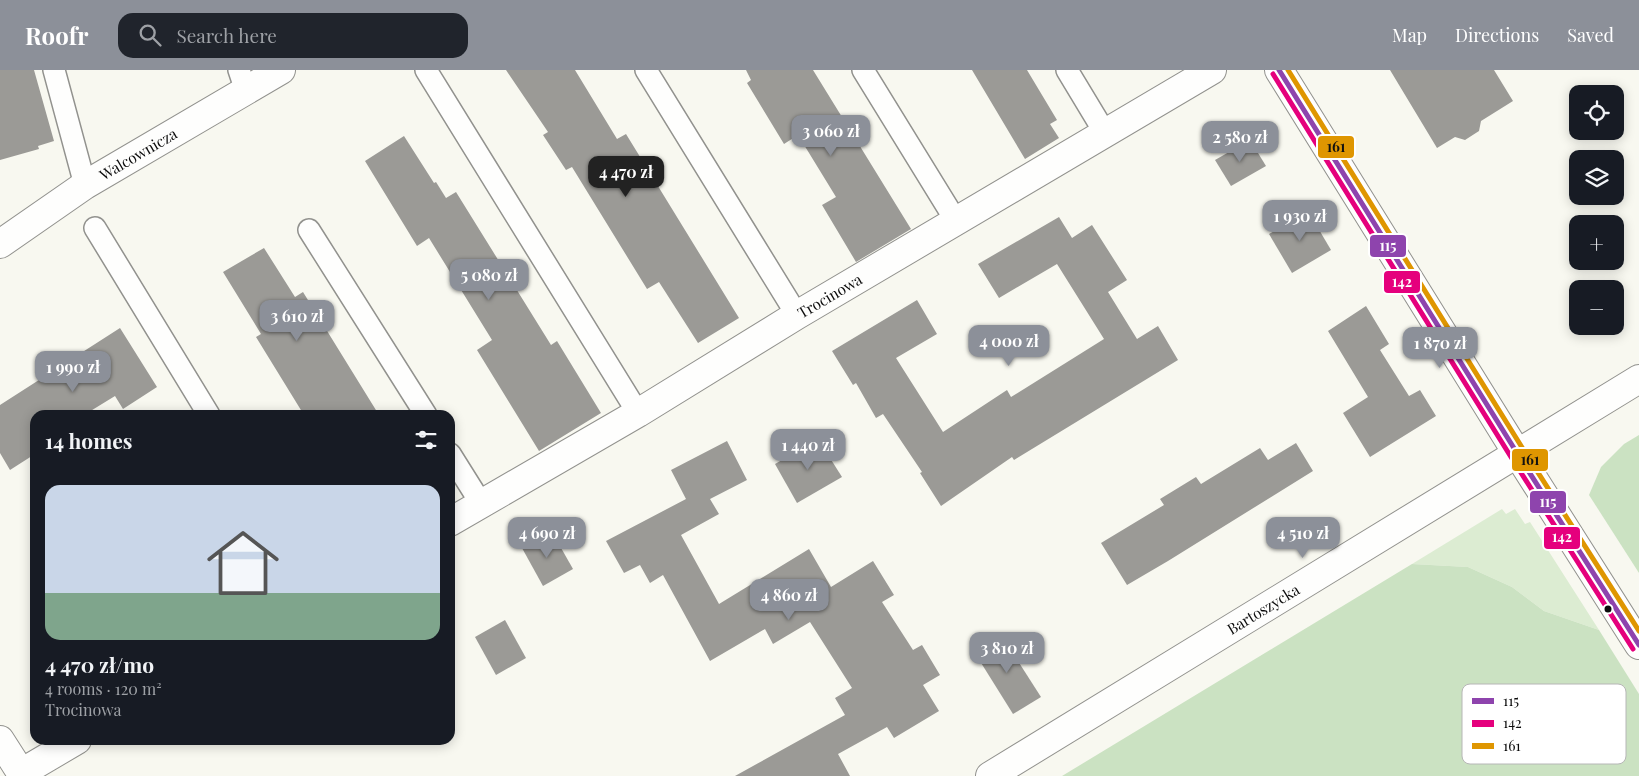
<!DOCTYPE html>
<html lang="en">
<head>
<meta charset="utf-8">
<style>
  :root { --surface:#171b24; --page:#20242c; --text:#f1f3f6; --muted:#9ea1a6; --line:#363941; --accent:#8c9099 }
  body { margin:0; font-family:"Playfair Display",serif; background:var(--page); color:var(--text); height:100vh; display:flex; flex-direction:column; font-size:19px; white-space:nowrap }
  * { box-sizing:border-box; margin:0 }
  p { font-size:16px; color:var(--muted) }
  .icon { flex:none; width:28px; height:28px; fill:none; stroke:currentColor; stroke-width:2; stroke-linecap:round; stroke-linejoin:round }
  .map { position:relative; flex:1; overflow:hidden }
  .details { position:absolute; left:30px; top:340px; width:425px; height:335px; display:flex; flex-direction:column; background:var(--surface); border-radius:15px; box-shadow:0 2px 12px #0003 }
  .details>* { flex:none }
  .controls { position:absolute; left:1569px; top:15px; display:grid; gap:10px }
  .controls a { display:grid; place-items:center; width:55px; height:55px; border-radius:10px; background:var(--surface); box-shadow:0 2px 12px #0003; font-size:25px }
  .price { position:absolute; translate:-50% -42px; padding:0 11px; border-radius:10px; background:var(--accent); color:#fff; font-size:16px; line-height:32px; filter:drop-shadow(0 1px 2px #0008) }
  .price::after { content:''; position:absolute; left:50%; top:30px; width:15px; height:11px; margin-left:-8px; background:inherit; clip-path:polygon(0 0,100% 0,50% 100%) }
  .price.current { background:#222; color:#fff }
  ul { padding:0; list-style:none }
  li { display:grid; align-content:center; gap:10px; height:265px; padding:0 15px }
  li+li { border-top:1px solid var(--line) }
  li span { display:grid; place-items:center; height:155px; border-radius:15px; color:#555 }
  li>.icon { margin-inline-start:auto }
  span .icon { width:90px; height:90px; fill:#fffc; stroke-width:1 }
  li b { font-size:21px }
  h2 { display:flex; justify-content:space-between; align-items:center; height:60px; padding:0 15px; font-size:21px }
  header { display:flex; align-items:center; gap:30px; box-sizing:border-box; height:70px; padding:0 25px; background:var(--accent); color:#fff }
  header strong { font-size:24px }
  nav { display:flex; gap:28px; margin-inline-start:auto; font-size:18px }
  .search { width:350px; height:45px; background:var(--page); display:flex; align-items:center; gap:12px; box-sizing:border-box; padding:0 18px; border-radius:15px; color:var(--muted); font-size:19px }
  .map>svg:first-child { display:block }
  .green { fill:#dcecd2 }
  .forest { fill:#cbe2c2 }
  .building { fill:#9b9a96 }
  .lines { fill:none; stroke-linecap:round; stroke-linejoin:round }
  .service-casing { stroke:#92928e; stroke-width:24 }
  .minor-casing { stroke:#92928e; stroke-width:30 }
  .tertiary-casing { stroke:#92928e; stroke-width:30 }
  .service { stroke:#fefefd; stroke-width:21 }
  .minor { stroke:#fefefd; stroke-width:28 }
  .tertiary { stroke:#fefefd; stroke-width:28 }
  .bus-1-casing { stroke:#fff; stroke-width:9 }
  .bus-2-casing { stroke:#fff; stroke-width:9 }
  .bus-3-casing { stroke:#fff; stroke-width:9 }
  .bus-1 { stroke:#8e44ad; stroke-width:5 }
  .bus-2 { stroke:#e5007d; stroke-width:5 }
  .bus-3 { stroke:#df9601; stroke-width:5 }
  .bus-dot { fill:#0b0b0b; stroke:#fff; stroke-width:2 }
  .labels { text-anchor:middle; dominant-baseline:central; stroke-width:5; stroke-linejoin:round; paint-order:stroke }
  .street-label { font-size:15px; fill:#0b0b0b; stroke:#fff }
  .key { fill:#fff; stroke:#b6b6b6; stroke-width:1 }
  .key-label { font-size:14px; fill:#0b0b0b }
  .line-badge { stroke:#fff; stroke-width:2 }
  .badge-label { font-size:14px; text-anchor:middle; font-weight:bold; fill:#fff }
  .pale-badge-label { font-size:14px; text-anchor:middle; font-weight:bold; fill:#111 }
</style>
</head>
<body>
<header>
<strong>Roofr</strong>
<div class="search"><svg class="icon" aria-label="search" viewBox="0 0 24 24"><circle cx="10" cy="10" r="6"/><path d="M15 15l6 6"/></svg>Search here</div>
<nav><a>Map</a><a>Directions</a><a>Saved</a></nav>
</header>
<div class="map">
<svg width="1639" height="706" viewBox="0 0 1639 706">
  <rect width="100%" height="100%" fill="#f8f8f0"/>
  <polygon class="green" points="1502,439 1506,444 1515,439 1525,454 1530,452 1599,560 1544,541 1512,517 1468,497 1412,494"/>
  <g class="forest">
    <polygon points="1639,365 1639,503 1589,425 1601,397 1624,374"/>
    <polygon points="1412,494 1468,497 1512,517 1544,541 1599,560 1639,624 1639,706 1062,706"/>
  </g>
  <g class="building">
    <polygon points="0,0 34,0 54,71 38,76 39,79 0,90"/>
    <polygon points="506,0 575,0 617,69 626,64 739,248 698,273 659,212 647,219 572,97 566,100 543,65 548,62"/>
    <polygon points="746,0 813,0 911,159 856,192 822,135 836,127 798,65 784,74 747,13 751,10"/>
    <polygon points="972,0 1027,0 1057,50 1050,54 1059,68 1025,89"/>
    <polygon points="1390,0 1494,0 1513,31 1481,51 1479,61 1465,70 1455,67 1437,78"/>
    <polygon points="404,66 434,113 436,112 446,128 456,122 551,275 557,271 601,343 539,381 477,280 492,270 429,168 417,176 365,91"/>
    <polygon points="1250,70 1266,96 1231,116 1215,90"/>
    <polygon points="1308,141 1331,180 1292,203 1269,164"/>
    <polygon points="1059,147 1072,168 1092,155 1127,210 1108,222 1137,269 1158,256 1178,290 1014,390 1012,387 941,436 920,403 922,402 883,344 876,348 856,313 853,315 832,281 917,230 937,264 896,288 943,362 1007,320 1011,327 1104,269 1057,194 999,228 978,194"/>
    <polygon points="264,178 295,227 303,222 379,345 304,345 256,267 261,264 223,202"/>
    <polygon points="1366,236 1389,274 1380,280 1409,326 1420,320 1436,346 1370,387 1343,343 1368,327 1328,261"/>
    <polygon points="120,258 157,317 123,339 115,326 84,345 35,345 35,384 10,400 0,383 0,335"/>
    <polygon points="818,369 842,407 797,433 775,394"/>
    <polygon points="727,371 747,410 710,429 719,444 681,465 719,534 809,479 831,517 873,491 894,525 882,532 913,580 922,575 940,605 923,615 939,641 894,668 887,657 838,684 850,706 735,706 845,645 835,628 852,618 810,552 773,574 765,559 710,591 663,505 650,513 640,495 624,503 606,471 686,429 671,400"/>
    <polygon points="1296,373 1313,401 1168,491 1127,515 1101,473 1164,435 1160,429 1196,407 1201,414 1260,378 1268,390"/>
    <polygon points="552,462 573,499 543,516 522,478"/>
    <polygon points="505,550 526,588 496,605 475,567"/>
    <polygon points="1000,563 1041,627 1013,644 973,580"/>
  </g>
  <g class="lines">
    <g class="service-casing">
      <g id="service">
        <polyline points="54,0 85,115"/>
        <polyline points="239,0 246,21"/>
        <polyline points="426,0 638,343"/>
        <polyline points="646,0 797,245"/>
        <polyline points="863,0 956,151"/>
        <polyline points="1067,0 1105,63"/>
        <polyline points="95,158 209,345"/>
        <polyline points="309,160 426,345"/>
        <polyline points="450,384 482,435"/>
      </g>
    </g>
    <g class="minor-casing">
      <g id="minor">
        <path id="s1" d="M450,452L638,343L797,245L1212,0"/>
        <polyline points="0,670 23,706"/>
        <polyline points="21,703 77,670"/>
        <path id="s2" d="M990,706L1639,309"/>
      </g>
    </g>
    <g class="tertiary-casing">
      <g id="tertiary">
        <polyline points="1279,0 1517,383 1639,575"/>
        <path id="s3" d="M0,174L85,115L281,0"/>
      </g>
    </g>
    <use href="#service" class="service"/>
    <use href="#minor" class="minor"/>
    <use href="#tertiary" class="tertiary"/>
    <g class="bus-1-casing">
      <polyline id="bus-1" points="1279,0 1517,383 1639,575"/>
    </g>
    <g class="bus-2-casing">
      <polyline id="bus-2" points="1273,4 1511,387 1633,579"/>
    </g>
    <g class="bus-3-casing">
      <polyline id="bus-3" points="1288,0 1523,379 1639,561"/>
    </g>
    <use href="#bus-1" class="bus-1"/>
    <use href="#bus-2" class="bus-2"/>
    <use href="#bus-3" class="bus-3"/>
  </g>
  <circle class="bus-dot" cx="1608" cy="539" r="4.5"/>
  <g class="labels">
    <g class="street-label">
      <text stroke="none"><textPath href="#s3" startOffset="165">Walcownicza</textPath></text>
      <text stroke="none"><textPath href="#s1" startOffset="442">Trocinowa</textPath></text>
      <text stroke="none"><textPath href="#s2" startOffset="320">Bartoszycka</textPath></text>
    </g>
  </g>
  <rect x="1462" y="614" width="164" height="80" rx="8" class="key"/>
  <rect x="1472" y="628" width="22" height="6" fill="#8e44ad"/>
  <rect x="1472" y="650" width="22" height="7" fill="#e5007d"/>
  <rect x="1472" y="673" width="22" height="6" fill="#df9601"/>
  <g class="key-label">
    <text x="1503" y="636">115</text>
    <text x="1503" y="658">142</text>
    <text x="1503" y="681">161</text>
  </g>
  <g class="line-badge">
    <rect x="1317" y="65" width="38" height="24" rx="5" fill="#df9601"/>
    <rect x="1369" y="164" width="38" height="24" rx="5" fill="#8e44ad"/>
    <rect x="1383" y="200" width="38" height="24" rx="5" fill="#e5007d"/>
    <rect x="1511" y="378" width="38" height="24" rx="5" fill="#df9601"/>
    <rect x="1529" y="420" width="38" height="24" rx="5" fill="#8e44ad"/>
    <rect x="1543" y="456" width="38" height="24" rx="5" fill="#e5007d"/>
  </g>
  <g class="badge-label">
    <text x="1388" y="181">115</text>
    <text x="1402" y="217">142</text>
    <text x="1548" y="437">115</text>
    <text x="1562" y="472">142</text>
  </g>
  <g class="pale-badge-label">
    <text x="1336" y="82">161</text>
    <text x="1530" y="395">161</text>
  </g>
</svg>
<div class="controls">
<a><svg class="icon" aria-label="locate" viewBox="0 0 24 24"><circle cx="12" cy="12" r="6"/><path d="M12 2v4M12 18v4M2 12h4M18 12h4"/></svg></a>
<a><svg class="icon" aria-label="layers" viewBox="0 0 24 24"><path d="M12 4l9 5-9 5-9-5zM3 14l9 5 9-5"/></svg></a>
<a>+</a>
<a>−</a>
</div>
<b class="price" style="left:831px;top:87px">3 060 zł</b>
<b class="price" style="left:1240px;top:93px">2 580 zł</b>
<b class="price current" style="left:626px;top:128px">4 470 zł</b>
<b class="price" style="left:1300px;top:172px">1 930 zł</b>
<b class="price" style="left:489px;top:231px">5 080 zł</b>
<b class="price" style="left:297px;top:272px">3 610 zł</b>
<b class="price" style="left:1009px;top:297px">4 000 zł</b>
<b class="price" style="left:1440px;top:299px">1 870 zł</b>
<b class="price" style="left:73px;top:323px">1 990 zł</b>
<b class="price" style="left:808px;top:401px">1 440 zł</b>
<b class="price" style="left:547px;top:489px">4 690 zł</b>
<b class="price" style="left:1303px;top:489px">4 510 zł</b>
<b class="price" style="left:789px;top:551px">4 860 zł</b>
<b class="price" style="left:1007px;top:604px">3 810 zł</b>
<section class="details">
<h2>14 homes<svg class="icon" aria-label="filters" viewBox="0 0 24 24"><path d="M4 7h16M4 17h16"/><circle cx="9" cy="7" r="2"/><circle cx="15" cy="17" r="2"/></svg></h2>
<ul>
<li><span style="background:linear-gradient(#c9d6e8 70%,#7fa58c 0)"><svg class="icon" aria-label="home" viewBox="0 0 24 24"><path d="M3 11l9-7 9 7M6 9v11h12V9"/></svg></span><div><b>4 470 zł/mo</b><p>4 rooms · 120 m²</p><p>Trocinowa</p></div></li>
</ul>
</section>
</div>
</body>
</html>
